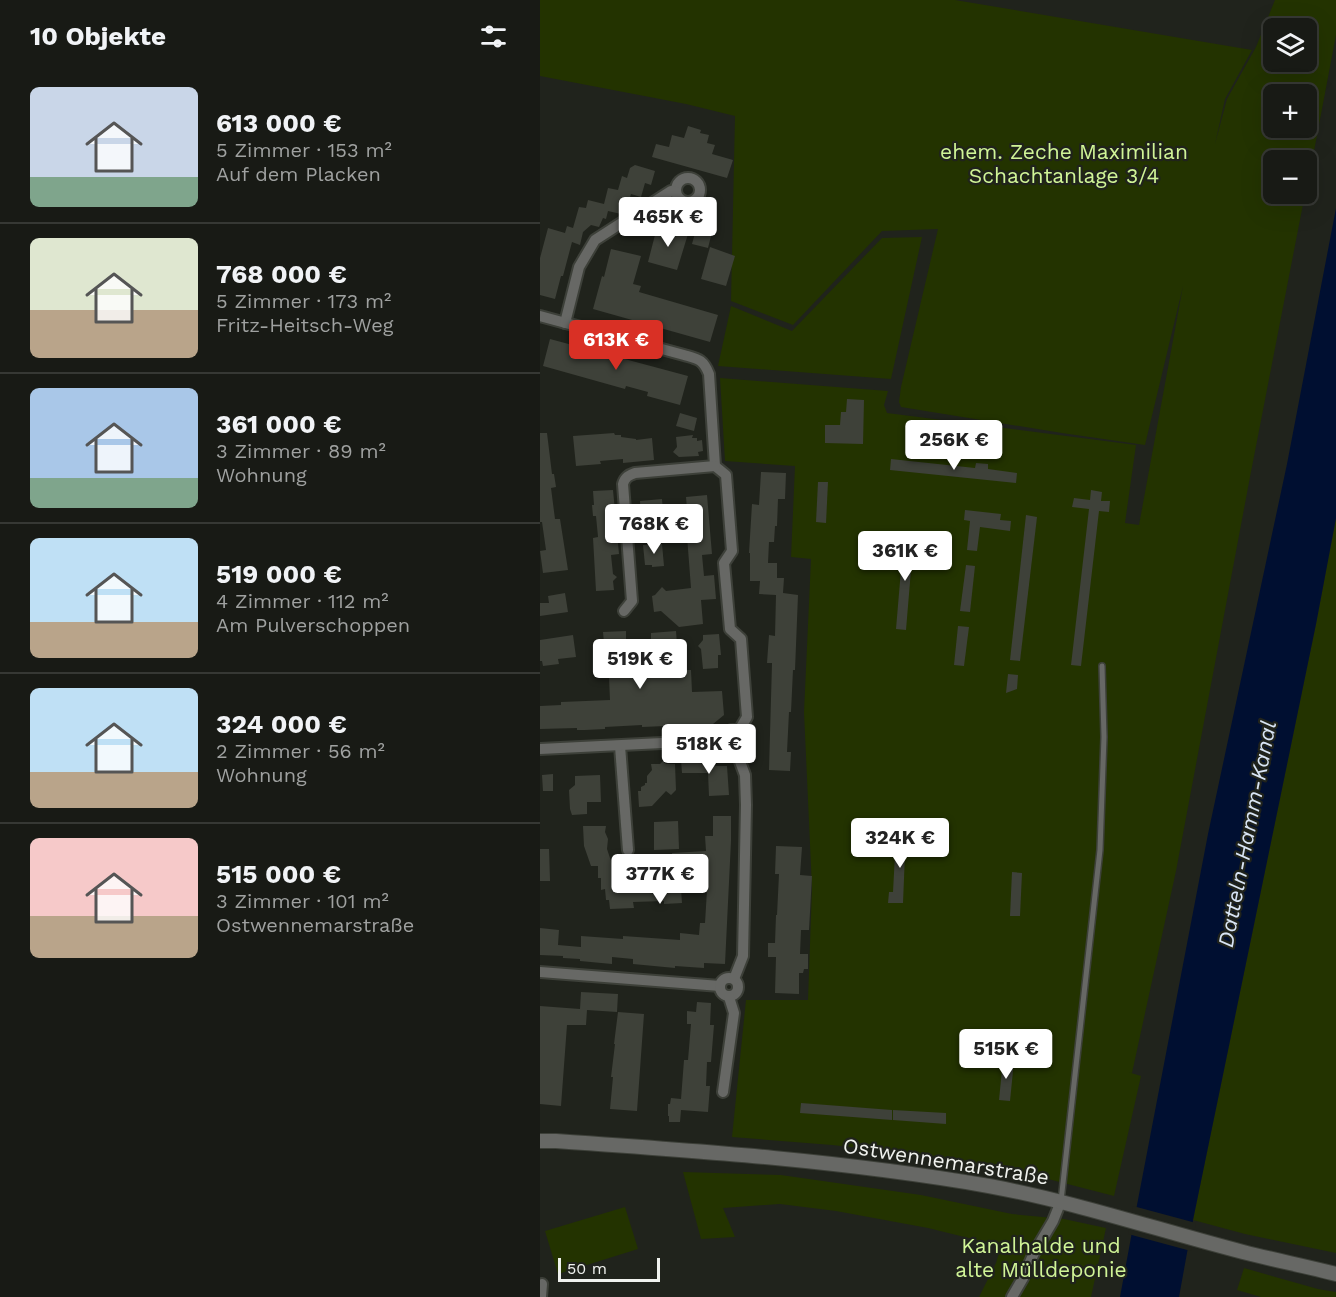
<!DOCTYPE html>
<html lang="de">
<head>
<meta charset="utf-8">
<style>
  :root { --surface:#181a15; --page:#21231e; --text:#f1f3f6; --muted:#9fa1a0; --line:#363834; --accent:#d93025 }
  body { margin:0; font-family:"Work Sans",sans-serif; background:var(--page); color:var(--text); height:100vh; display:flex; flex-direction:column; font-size:22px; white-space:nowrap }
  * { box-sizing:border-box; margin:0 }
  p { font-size:20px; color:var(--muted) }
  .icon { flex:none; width:33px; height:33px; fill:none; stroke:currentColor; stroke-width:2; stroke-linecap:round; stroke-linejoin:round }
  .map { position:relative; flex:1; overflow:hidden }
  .drawer { display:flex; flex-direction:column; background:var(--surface); width:540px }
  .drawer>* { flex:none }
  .fabs { position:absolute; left:723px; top:18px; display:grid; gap:12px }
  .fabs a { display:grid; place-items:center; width:54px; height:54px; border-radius:9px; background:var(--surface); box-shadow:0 6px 24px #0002,0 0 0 2px var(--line); font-size:30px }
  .scale { position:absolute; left:18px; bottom:15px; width:102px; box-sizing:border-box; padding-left:6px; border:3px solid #f0f2ee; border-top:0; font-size:16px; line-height:21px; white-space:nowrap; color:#f0f2ee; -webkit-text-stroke:4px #20231c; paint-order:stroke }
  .price { position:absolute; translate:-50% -51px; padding:0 14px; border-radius:6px; background:#fff; color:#222; font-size:20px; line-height:39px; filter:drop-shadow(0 2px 3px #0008) }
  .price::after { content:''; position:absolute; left:50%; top:36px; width:18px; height:14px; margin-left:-9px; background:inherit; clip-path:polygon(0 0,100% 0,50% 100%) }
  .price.on { background:var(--accent); color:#fff }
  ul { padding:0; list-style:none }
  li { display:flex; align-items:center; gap:18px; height:150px; padding:0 30px }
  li+li { border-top:2px solid var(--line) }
  li span { display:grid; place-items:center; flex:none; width:168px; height:120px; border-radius:9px; color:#555 }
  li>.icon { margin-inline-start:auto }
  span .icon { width:72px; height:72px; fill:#fffc; stroke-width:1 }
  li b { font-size:26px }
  h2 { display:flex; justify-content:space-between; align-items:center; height:72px; padding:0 30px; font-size:26px }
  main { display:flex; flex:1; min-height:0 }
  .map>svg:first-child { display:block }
  .green { fill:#233300; fill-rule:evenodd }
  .water { fill:#000f31 }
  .pier { fill:#20231c }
  .building { fill:#3e4139 }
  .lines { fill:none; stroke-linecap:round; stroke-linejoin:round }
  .service-casing { stroke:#3d4039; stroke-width:8 }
  .minor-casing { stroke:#3d4039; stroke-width:14 }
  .tertiary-casing { stroke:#3d4039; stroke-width:16 }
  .service { stroke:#676865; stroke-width:5 }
  .minor { stroke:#676865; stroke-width:10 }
  .tertiary { stroke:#676865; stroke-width:14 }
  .labels { text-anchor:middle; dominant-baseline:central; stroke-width:4.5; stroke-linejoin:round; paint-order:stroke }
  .park-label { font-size:21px; fill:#d0f497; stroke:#20231c }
  .street-label { font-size:21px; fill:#f0f2ee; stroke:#20231c }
  .water-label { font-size:22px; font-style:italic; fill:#d9e5f5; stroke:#20231c }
</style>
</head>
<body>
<main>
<section class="drawer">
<h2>10 Objekte<svg class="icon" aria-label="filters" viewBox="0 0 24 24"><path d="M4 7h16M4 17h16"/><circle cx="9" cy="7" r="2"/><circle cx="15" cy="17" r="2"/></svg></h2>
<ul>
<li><span style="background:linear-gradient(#c9d6e8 75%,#7fa58c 0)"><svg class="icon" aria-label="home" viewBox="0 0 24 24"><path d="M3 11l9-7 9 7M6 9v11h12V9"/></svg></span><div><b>613 000 €</b><p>5 Zimmer · 153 m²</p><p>Auf dem Placken</p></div></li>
<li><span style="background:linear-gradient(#dfe7d0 60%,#b9a48a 0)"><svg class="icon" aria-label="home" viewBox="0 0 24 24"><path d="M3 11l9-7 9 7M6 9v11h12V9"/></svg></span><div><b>768 000 €</b><p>5 Zimmer · 173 m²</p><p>Fritz-Heitsch-Weg</p></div></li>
<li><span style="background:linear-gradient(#a9c7e8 75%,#7fa58c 0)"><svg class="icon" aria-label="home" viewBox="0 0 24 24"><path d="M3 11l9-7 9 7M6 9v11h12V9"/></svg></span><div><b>361 000 €</b><p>3 Zimmer · 89 m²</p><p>Wohnung</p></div></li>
<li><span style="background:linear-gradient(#bfe0f5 70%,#b9a48a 0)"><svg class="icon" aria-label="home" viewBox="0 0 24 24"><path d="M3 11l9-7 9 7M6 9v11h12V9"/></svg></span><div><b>519 000 €</b><p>4 Zimmer · 112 m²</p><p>Am Pulverschoppen</p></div></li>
<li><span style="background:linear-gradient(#bfe0f5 70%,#b9a48a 0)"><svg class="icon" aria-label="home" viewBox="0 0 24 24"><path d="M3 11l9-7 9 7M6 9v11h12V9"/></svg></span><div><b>324 000 €</b><p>2 Zimmer · 56 m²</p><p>Wohnung</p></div></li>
<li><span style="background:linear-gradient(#f6c9c9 65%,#b9a48a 0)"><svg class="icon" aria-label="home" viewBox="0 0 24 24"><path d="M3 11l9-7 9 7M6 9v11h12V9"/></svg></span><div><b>515 000 €</b><p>3 Zimmer · 101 m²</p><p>Ostwennemarstraße</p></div></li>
</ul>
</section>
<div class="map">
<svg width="796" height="1297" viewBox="0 0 796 1297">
  <rect width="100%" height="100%" fill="#20231c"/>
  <g class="green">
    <path d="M0,0H415L712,50L685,99L675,144L687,99L716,47L735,0H796V35L767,188L766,160H734V194H765L710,477L636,871L592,1073L588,1072L601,1076L574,1196L477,1171L413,1158L292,1145L192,1137L206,1000H268L272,888L264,712L271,559L251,557L255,466L185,461L180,378L348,391L344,405L347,413L596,445L585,523L599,525L643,286L605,445L522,433L361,407L359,402L361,387L398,229L342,231L253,325L191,301L195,116L146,104L0,76ZM734,28H766V62H734ZM734,94H766V128H734Z"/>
    <polygon points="382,237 351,379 178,366 191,306 252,331 342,238"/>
    <polygon points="796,518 796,1253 705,1234 653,1220 776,624"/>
    <polygon points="143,1172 241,1175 381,1195 472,1214 524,1219 566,1228 551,1297 439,1297 456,1263 461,1246 388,1228 296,1211 240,1204 183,1208 195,1237 161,1239"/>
    <polygon points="85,1207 98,1249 18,1274 5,1231"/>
    <polygon points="704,1268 778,1289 796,1292 796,1297 721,1297 697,1290"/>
  </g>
  <polygon class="water" points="796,208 796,518 776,624 653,1220 639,1297 580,1297 597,1205 668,834 747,464"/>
  <polygon class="pier" points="593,1206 656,1223 651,1251 588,1234"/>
  <g class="building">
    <polygon points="148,126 161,130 160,133 169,135 167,143 175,145 172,154 193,160 187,178 112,157 116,144 129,147 132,135 144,138"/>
    <polygon points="95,165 115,171 111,185 105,183 101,197 91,194 86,211 81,214 68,211 66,219 63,218 59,227 51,225 43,232 40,245 32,242 23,276 21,276 15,299 0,295 0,258 8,228 25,233 27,226 33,228 39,207 46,208 48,200 64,204 68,188 78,190 82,176 87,178 90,168"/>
    <polygon points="159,219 174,224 168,248 152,244"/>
    <polygon points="120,226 148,234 137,270 108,262 115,235 117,236"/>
    <polygon points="170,247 195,256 186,286 161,279"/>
    <polygon points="71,249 101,256 93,284 101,286 99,292 178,315 170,342 53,309 62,276 64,277"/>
    <polygon points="10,339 148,376 140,405 107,396 108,392 86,386 85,389 3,366"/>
    <polygon points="307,399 324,400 323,444 285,443 285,425 300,425 301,412 306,412"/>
    <polygon points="140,413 157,418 154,431 136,426"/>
    <polygon points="0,433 7,433 12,474 14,474 16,487 11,488 15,519 20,519 28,570 3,573 0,551 6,550 2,522 0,522"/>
    <polygon points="74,433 75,435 81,435 81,437 96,439 96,440 112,438 114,460 83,463 83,459 60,461 61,464 36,466 33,436"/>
    <polygon points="153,435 152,438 157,438 157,441 162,440 163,451 158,452 159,456 139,457 133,452 137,447 136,437"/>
    <polygon points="351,459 435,468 436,463 448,464 448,469 477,473 476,483 350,470"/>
    <polygon points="221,472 246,473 245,499 238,499 237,526 235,526 234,542 229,542 228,563 237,563 237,578 244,578 243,593 258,595 255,670 253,670 251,712 249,712 247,752 251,752 250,771 229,770 232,663 227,663 229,635 235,636 236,595 219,594 220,581 210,581 210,553 209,553 212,504 219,505"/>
    <polygon points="278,482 288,482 286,523 276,522"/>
    <polygon points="73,490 79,554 71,555 73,574 77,577 73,581 74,590 56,591 53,538 58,537 56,516 53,516 52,505 54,505 53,491"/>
    <polygon points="551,490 562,492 561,501 570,501 569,512 559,511 541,666 531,665 549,509 532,507 534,498 550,500"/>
    <polygon points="167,495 172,554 162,555 164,576 174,575 176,599 161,600 163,624 139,627 121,611 114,612 112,596 115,595 122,587 126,591 151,588 146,523 122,525 122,518 101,520 100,501 122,499 123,511 147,509 146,497"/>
    <polygon points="425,510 461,514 460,520 471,521 470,531 440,527 437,551 427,550 430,521 424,520"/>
    <polygon points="486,515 497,517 480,661 470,660"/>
    <polygon points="364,534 374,534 366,630 356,629"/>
    <polygon points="122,544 124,566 112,567 112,565 105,565 103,545"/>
    <polygon points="426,565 435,566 430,612 420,611"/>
    <polygon points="25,593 28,612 0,616 0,603 9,603 8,596"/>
    <polygon points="418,626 429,627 424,666 414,665"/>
    <polygon points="86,631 86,640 111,639 111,633 136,631 139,670 151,670 152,692 182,691 184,715 173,724 102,727 102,725 65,727 65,729 45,730 37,730 37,728 0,729 0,706 21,705 21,702 70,700 68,655 65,655 63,632"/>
    <polygon points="179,634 181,655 178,655 178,668 163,669 161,649 158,646 163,640 163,635"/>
    <polygon points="33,635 36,657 18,659 19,664 3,666 2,661 0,661 0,640"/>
    <polygon points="468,674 478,675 477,689 466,693"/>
    <polygon points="170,759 171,766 187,766 189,795 169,796 168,773 142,773 141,760"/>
    <polygon points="123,761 126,764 135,764 136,790 131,795 126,791 112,806 99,807 98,791 101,791 101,787 105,785 105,783 107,783 107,776 112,770 111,764 120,764"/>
    <polygon points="13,774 13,791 3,791 2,775"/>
    <polygon points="60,775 61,802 47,802 47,814 32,815 30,809 29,790 35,785 35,776"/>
    <polygon points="173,816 191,816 191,841 185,964 164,963 164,968 135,966 135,968 93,964 93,959 72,957 72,964 40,961 40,959 23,958 23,956 0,955 0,928 19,930 18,945 41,947 41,936 83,939 83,936 140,940 140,933 159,935 160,923 165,923 167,890 141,889 142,903 124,904 124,901 93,902 94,908 70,909 69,900 66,900 65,889 61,890 61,878 58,878 58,866 51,866 44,846 43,826 66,826 65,832 68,839 67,849 72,864 73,876 86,876 87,879 133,877 132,853 166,851 165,836 173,836"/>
    <polygon points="138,821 139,849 114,850 114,822"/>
    <polygon points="349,843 380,845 380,854 365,854 363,903 348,903 349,892 353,892 355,854 349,854"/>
    <polygon points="236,846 262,847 260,875 272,876 269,930 261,930 260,954 268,954 268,969 264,969 263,973 259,973 259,994 235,993 236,957 228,957 228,943 235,943 236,915 237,915 239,874 235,874"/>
    <polygon points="0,849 9,849 10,881 0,881"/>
    <polygon points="472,872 482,873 480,916 470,916"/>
    <polygon points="41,992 78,994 77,1012 47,1010 46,1025 27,1025 21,1106 0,1104 0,1006 40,1009"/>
    <polygon points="157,1002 171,1003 170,1025 174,1025 171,1062 167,1062 166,1086 170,1086 168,1112 141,1110 140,1122 129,1122 129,1116 128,1116 128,1104 130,1104 131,1098 141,1099 144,1060 148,1060 151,1024 147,1024 147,1011 156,1012"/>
    <polygon points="78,1012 104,1014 97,1111 70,1109 73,1077 71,1077 75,1044 74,1044"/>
    <polygon points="463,1060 474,1061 470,1101 459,1100"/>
    <polygon points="261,1103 352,1110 352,1120 260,1113"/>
    <polygon points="353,1110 406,1113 406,1124 353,1120"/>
  </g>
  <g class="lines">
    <g class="service-casing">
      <polyline id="service" points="521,1201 560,850 564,737 562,666"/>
    </g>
    <g class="minor-casing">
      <g id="minor">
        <circle cx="148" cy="190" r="12"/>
        <path d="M0,316L144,355C158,359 163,359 169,374L175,466L186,475L192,551L184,563L190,629L201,639L207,717L198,732"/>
        <polyline points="25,323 39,267 55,240 131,191 136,192"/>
        <path d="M84,611L92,601L83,484C85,477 89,475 95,473L175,466"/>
        <circle cx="193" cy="739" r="9"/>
        <polyline points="80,746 88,850"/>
        <polyline points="0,749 183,740"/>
        <polyline points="0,972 180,986"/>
        <circle cx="189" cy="987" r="9"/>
        <polyline points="194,979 203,956 206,805 205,775 195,748"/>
        <polyline points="183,1092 194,1013 189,997"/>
        <polyline points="1,1297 2,1284"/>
        <polyline points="472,1297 483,1278 494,1253 513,1221 521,1201"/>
      </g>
    </g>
    <g class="tertiary-casing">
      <path id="tertiary" d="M0,1141H16C161,1151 306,1161 449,1186C535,1202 618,1230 703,1252C734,1260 765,1266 796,1274"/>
    </g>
    <use href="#service" class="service"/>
    <use href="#minor" class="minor"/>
    <use href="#tertiary" class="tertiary"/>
  </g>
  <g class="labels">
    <g class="park-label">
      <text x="524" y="151">ehem. Zeche Maximilian<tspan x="524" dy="24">Schachtanlage 3/4</tspan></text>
      <text x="501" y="1245">Kanalhalde und<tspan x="501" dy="24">alte Mülldeponie</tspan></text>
    </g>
    <g class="street-label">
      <text transform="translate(406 1161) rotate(9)">Ostwennemarstraße</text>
    </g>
    <g class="water-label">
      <text transform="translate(707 834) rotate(-79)">Datteln-Hamm-Kanal</text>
    </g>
  </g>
</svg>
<div class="fabs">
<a><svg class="icon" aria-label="layers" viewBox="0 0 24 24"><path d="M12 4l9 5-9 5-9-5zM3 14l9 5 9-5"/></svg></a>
<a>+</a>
<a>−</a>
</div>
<div class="scale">50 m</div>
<b class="price" style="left:128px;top:248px">465K €</b>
<b class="price on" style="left:76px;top:371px">613K €</b>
<b class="price" style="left:414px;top:471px">256K €</b>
<b class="price" style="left:114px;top:555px">768K €</b>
<b class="price" style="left:365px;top:582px">361K €</b>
<b class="price" style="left:100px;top:690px">519K €</b>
<b class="price" style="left:169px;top:775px">518K €</b>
<b class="price" style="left:360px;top:869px">324K €</b>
<b class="price" style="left:120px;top:905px">377K €</b>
<b class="price" style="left:466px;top:1080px">515K €</b>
</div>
</main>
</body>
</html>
